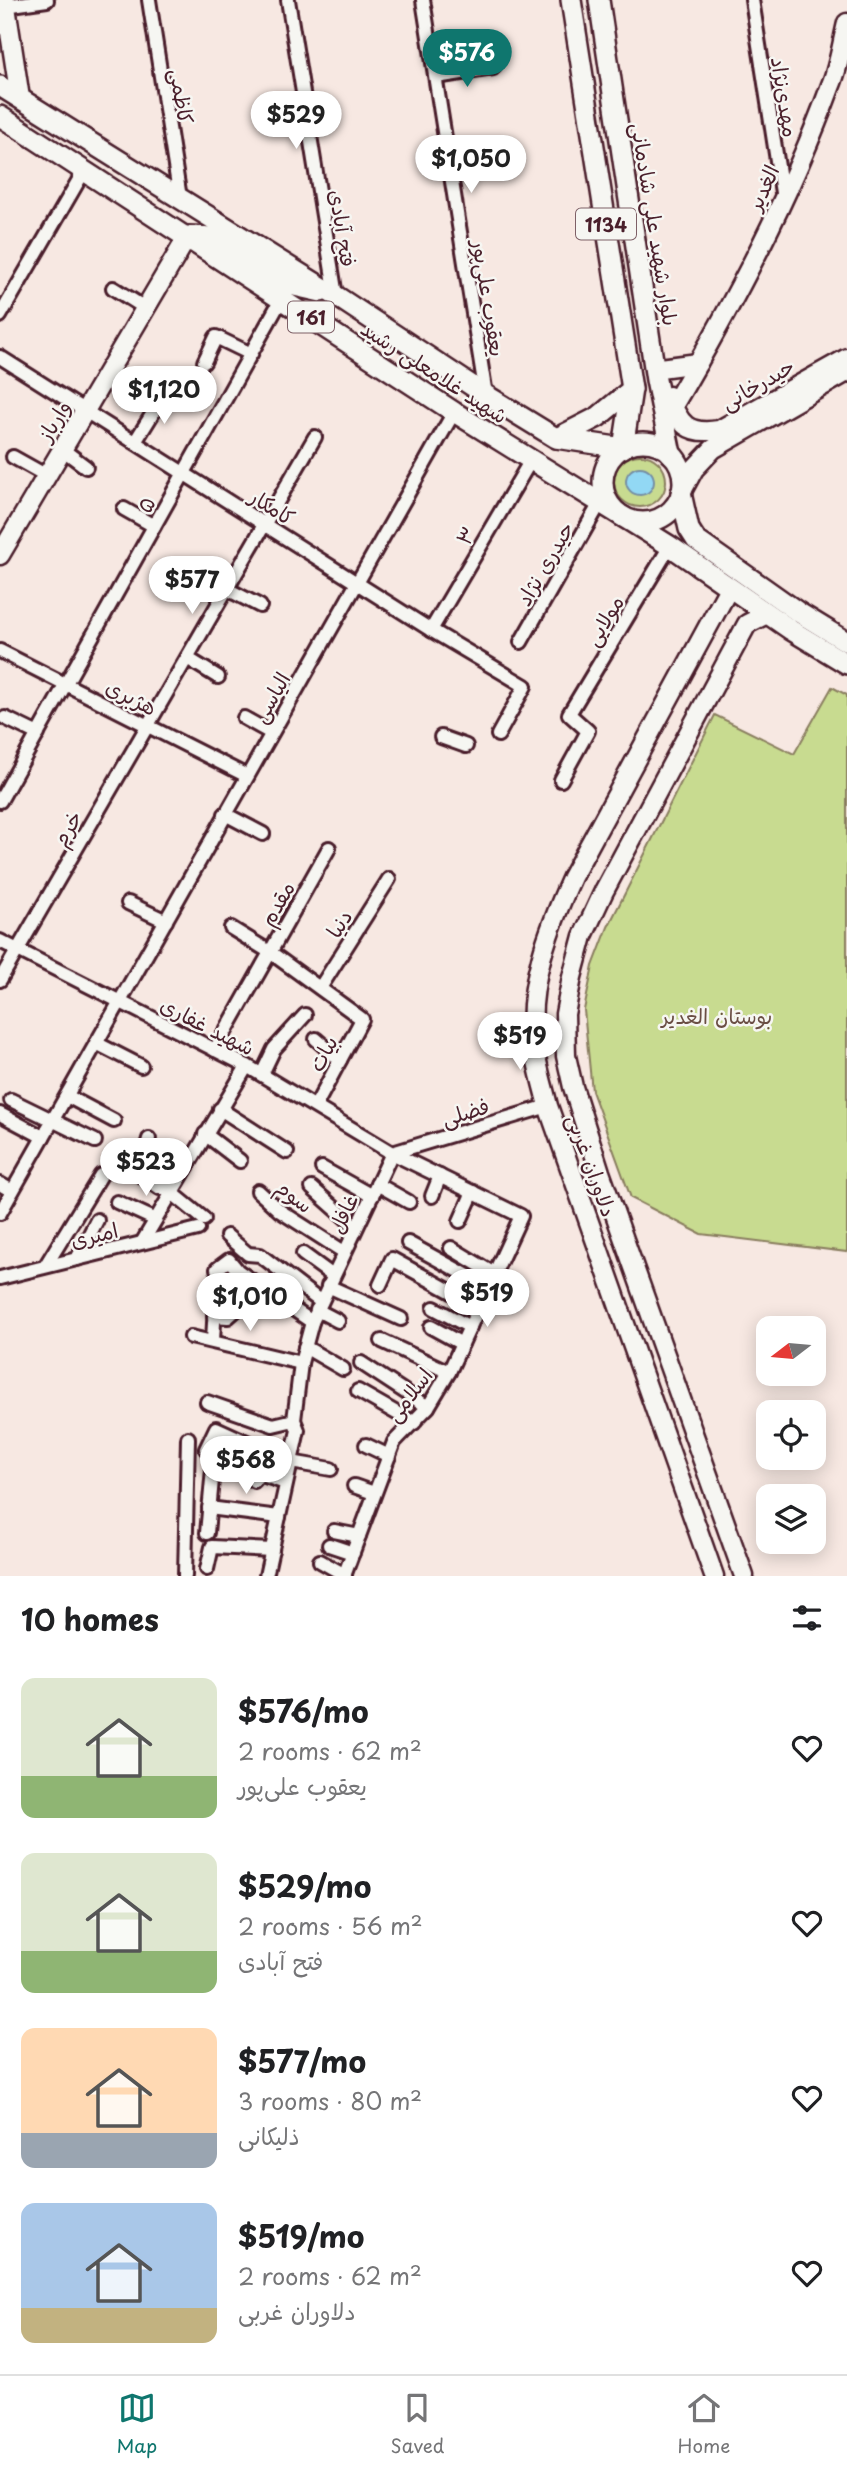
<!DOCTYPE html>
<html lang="en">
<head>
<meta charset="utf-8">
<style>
  :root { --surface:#fff; --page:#f6f6f6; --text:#202124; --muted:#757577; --line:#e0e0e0; --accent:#0f766e }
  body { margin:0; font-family:"Playpen Sans","Playpen Sans Arabic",sans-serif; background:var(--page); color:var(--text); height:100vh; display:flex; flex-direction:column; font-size:26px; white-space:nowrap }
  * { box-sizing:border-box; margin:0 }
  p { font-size:23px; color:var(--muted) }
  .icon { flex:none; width:38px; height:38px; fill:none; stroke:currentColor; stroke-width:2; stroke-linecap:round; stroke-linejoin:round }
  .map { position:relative; height:1576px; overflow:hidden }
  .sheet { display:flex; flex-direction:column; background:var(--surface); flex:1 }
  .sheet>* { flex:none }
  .needle { width:46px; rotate:254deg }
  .buttons { position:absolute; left:756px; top:1316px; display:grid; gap:14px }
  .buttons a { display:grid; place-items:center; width:70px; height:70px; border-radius:14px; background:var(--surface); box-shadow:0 4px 18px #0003; font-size:35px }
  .price { position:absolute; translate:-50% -60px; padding:0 16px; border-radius:24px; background:#fff; color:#222; font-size:23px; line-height:46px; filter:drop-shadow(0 2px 4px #0008) }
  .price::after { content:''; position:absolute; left:50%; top:42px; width:21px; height:16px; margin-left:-10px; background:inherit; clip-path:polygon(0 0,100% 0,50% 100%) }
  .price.active { background:var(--accent); color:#fff }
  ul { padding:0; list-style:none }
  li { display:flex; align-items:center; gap:21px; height:175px; padding:0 21px }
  li span { display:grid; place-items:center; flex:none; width:196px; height:140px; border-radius:14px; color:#555 }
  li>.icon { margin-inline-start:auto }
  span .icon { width:84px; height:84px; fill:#fffc; stroke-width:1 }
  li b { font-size:30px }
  h2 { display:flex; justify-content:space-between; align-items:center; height:84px; padding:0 21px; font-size:30px }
  .tabs { display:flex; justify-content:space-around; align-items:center; height:98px; border-top:2px solid var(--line); background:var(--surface); font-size:19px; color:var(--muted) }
  .tabs a { display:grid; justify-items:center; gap:4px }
  .tabs .active { color:var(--accent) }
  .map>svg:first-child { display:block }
  .green { fill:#c8db90; stroke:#897d5e; stroke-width:2 }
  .water { fill:#92d8f4; stroke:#758ea4; stroke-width:2 }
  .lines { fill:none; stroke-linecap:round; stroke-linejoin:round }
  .minor-casing { stroke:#4a1f2b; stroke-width:18 }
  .secondary-casing { stroke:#4a1f2b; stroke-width:23 }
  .primary-casing { stroke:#4a1f2b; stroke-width:24 }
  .minor { stroke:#f6f6f2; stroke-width:12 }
  .secondary { stroke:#f6f6f2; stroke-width:18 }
  .primary { stroke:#f6f6f2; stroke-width:19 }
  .labels { text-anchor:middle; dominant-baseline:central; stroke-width:5; stroke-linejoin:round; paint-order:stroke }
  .shield { fill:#f6f6f2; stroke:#7e6067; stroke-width:2 }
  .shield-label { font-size:19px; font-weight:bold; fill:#4a1f2b }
  .street-label { font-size:21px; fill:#4a1f2b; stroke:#f6f6f2 }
  .park-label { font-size:21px; fill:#6a4e44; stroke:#f6f6f2 }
</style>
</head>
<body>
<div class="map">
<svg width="847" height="1576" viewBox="0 0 847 1576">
  <rect width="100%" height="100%" fill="#f7e8e2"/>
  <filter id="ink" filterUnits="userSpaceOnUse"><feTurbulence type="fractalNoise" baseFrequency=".0143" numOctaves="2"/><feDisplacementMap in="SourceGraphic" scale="14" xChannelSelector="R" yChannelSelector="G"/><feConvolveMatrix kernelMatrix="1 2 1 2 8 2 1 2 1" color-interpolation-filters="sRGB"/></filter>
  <g filter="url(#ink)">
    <g class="green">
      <circle cx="640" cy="481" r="26"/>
      <polygon points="832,687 847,695 847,1252 701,1234 631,1198 592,1091 584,1010 593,966 608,927 715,715 794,754"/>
    </g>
    <circle class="water" cx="640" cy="481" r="14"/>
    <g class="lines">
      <g class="minor-casing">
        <g id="minor">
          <polyline points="149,0 180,198"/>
          <polyline points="288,0 336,296"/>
          <polyline points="423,0 486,395"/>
          <polyline points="752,0 783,199"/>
          <polyline points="5,6 47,0"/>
          <polyline points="436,77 493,68"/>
          <polyline points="113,288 145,308"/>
          <polyline points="0,316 84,171"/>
          <polyline points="0,357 431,630 525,686 498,735"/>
          <polyline points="204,362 216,337 251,354"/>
          <polyline points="135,442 166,392"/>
          <polyline points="62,449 86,467"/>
          <polyline points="13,457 47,476"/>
          <polyline points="124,509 154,526"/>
          <polyline points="227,589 260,606"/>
          <polyline points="431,630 531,460"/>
          <polyline points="521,642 600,503"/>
          <polyline points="0,651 247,776"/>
          <polyline points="187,658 218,677"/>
          <polyline points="5,718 38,734"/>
          <polyline points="244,718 271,733"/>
          <polyline points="441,737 466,746"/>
          <polyline points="561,780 588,731 569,714 670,546"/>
          <polyline points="0,801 282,298"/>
          <polyline points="225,814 263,834"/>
          <polyline points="128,903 166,921"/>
          <polyline points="231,928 270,952 362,1019 316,1105"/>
          <polyline points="0,941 247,1066 392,1153 521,1216 449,1372 428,1407 394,1442 344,1576"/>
          <polyline points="0,980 315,437"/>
          <polyline points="320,988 389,879"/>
          <polyline points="316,1039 340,1060"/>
          <polyline points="96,1043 141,1066"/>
          <polyline points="215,1050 329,848"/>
          <polyline points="262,1074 274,1049 305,1015"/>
          <polyline points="67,1096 114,1121"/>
          <polyline points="11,1100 95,1141"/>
          <polyline points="220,1109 287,1152"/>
          <polyline points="0,1114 43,1137"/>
          <polyline points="205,1134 240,1161"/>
          <polyline points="149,1139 145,1153 182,1173"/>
          <polyline points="392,1153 548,1106"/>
          <polyline points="131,1168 160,1188 173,1188"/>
          <polyline points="322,1168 372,1196"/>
          <polyline points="0,1184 12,1191"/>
          <polyline points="377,1184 409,1202"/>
          <polyline points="312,1188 356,1227"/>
          <polyline points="258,1191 280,1211 344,1252"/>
          <polyline points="171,1192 204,1219"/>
          <polyline points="432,1196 440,1176"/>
          <polyline points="117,1202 154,1219"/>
          <polyline points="0,1213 454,412"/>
          <polyline points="460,1221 473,1192"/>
          <polyline points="227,1236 248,1254 260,1255 321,1302"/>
          <polyline points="143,1241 247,1066"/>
          <polyline points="408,1243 488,1287"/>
          <polyline points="451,1248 494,1274"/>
          <polyline points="303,1254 333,1276"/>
          <polyline points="77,1259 97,1220"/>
          <polyline points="46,1265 101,1175"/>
          <polyline points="217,1269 229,1260 238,1271 312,1322"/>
          <polyline points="0,1278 198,1229"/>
          <polyline points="380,1285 392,1259 479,1307"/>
          <polyline points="328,1286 401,1319"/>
          <polyline points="434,1308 470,1327"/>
          <polyline points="317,1310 338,1321"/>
          <polyline points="214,1316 228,1317 237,1309"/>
          <polyline points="431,1327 462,1344"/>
          <polyline points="191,1337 301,1363"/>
          <polyline points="213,1340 215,1306"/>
          <polyline points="382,1341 449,1372"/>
          <polyline points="305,1347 343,1369"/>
          <polyline points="361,1363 428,1407"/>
          <polyline points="358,1391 414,1423"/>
          <polyline points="207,1402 273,1425 294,1420"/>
          <polyline points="366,1445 389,1456"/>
          <polyline points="206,1449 216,1428 291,1462 331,1469"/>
          <polyline points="254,1481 259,1474 286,1483"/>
          <polyline points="354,1486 374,1493"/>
          <polyline points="209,1508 279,1517"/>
          <polyline points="334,1531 359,1536"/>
          <polyline points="207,1533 213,1469"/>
          <polyline points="329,1545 353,1553"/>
          <polyline points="320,1561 345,1575"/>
          <polyline points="207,1569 212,1547 272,1550"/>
          <polyline points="185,1576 188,1438"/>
          <polyline points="266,1576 298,1430 294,1420 301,1363 312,1322 392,1153"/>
        </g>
      </g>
      <g class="secondary-casing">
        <g id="secondary">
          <polyline points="5,0 20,98"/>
          <polyline points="660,368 698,363"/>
          <path d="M669,396C679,425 688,435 719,430L847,358"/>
          <path d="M673,406C733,304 790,197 831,85C839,66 842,44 847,23"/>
          <polyline points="681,493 694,469 713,449 847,372"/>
          <polyline points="0,555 188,236"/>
          <path d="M714,1576L548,1106C543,1085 536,1064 534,1043C526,986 549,928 572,877L729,588"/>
          <polyline points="744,1576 600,1172 573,1087 566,1056 565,1014 572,977 583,936 604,891 747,624 767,614"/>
        </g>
      </g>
      <g class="primary-casing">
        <g id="primary">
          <polyline points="599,0 656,380 671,454"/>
          <polyline points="0,86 336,296 486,395 556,438 623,448 632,389 571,0"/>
          <polyline points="0,116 454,412 670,546 791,630 847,664"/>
          <polyline points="188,236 214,237 290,285 321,292"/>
          <polyline points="557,438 598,417 632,389"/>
          <circle cx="643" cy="482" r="40"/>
          <polyline points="681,493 689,529 696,540 798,612 847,642"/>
        </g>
      </g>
      <use href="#minor" class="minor"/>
      <use href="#secondary" class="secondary"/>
      <use href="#primary" class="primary"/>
    </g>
  </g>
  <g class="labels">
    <g class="shield">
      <rect x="576" y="208.5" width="60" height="31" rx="5"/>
      <rect x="288" y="301.5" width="46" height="31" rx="5"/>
    </g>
    <g class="shield-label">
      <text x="606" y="224">1134</text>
      <text x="311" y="317">161</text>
    </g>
    <g class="street-label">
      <text transform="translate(183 96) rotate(81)">کاظمی</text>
      <text transform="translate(786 97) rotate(81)">مهدی‌نژاد</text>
      <text transform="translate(762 187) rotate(-65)">الغدیر</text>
      <text transform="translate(656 224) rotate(81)">بلوار شهید علی شادمانی</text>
      <text transform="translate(344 228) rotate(81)">فتح آبادی</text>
      <text transform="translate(490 298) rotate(81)">یعقوب علی‌پور</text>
      <text transform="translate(435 371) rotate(33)">شهید غلامعلی رشید</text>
      <text transform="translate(757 383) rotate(-30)">حیدرخانی</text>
      <text transform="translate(53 420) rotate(-59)">وارباز</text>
      <text transform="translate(145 504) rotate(-61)">۵</text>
      <text transform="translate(273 506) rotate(32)">کامکار</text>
      <text transform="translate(465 535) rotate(-59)">۳</text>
      <text transform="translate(544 563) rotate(-60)">حیدری نژاد</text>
      <text transform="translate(603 620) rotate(-59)">مولایی</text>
      <text transform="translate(132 696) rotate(27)">هژبری</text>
      <text transform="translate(270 697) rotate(-60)">الیاسی</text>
      <text transform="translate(66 828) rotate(-60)">خرم</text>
      <text transform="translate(276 903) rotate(-60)">مقدم</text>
      <text transform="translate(338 923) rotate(-58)">دنیا</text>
      <text transform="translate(208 1025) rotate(27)">شهید غفاری</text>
      <text transform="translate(322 1053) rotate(-62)">بیات</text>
      <text transform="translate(465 1111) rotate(-17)">فضلی</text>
      <text transform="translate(593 1165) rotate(70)">دلاوران غربی</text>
      <text transform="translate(295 1195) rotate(37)">سوم</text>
      <text transform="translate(342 1213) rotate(-64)">غافل</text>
      <text transform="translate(94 1234) rotate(-14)">امیری</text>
      <text transform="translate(408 1394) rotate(-52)">اسلامی</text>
    </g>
    <g class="park-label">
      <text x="717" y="1015">بوستان الغدیر</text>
    </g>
  </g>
</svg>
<div class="buttons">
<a><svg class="needle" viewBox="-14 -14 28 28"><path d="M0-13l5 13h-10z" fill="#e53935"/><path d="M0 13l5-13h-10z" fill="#757577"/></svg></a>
<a><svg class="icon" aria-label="locate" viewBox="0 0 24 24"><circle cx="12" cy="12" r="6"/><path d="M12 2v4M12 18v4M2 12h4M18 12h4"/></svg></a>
<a><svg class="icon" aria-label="layers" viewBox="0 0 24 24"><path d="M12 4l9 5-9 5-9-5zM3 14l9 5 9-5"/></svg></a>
</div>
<b class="price active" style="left:467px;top:89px">$576</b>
<b class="price" style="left:296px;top:151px">$529</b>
<b class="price" style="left:471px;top:195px">$1,050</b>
<b class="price" style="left:164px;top:426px">$1,120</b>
<b class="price" style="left:192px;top:616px">$577</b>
<b class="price" style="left:520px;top:1072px">$519</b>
<b class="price" style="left:146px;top:1198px">$523</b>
<b class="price" style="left:487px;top:1329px">$519</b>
<b class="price" style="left:250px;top:1333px">$1,010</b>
<b class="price" style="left:246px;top:1496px">$568</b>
</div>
<section class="sheet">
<h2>10 homes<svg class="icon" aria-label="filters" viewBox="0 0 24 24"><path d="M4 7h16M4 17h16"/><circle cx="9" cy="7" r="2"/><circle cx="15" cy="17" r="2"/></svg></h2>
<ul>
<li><span style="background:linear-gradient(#dfe7d0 70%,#8fb573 0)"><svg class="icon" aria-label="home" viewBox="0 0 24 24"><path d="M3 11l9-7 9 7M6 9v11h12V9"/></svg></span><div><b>$576/mo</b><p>2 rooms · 62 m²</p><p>یعقوب علی‌پور</p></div><svg class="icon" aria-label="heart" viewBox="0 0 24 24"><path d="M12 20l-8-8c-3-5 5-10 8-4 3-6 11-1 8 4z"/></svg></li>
<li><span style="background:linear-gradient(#dfe7d0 70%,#8fb573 0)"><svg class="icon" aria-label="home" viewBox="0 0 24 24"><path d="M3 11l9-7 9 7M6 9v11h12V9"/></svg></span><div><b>$529/mo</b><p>2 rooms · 56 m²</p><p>فتح آبادی</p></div><svg class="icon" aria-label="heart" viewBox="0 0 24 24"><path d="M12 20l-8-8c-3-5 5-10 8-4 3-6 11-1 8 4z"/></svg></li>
<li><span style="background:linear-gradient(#ffd9b3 75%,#9aa5b1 0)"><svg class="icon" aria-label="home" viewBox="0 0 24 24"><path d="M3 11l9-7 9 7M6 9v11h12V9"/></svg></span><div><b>$577/mo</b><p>3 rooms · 80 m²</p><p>ذلیکانی</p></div><svg class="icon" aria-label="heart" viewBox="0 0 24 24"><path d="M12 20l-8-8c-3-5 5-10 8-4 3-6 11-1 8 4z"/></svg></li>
<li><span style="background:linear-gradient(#a9c7e8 75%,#c2b280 0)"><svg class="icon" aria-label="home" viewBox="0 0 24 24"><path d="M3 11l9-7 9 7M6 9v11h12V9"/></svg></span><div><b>$519/mo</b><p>2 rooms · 62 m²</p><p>دلاوران غربی</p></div><svg class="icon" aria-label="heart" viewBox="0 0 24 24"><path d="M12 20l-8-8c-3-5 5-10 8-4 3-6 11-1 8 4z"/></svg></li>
</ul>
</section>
<nav class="tabs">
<a class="active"><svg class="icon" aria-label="map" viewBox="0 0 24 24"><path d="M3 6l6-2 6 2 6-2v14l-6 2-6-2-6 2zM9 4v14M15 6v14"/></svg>Map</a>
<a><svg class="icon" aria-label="saved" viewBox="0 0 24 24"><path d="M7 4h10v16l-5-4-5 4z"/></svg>Saved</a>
<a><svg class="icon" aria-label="home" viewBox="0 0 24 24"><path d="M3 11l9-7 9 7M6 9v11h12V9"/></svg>Home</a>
</nav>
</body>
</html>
